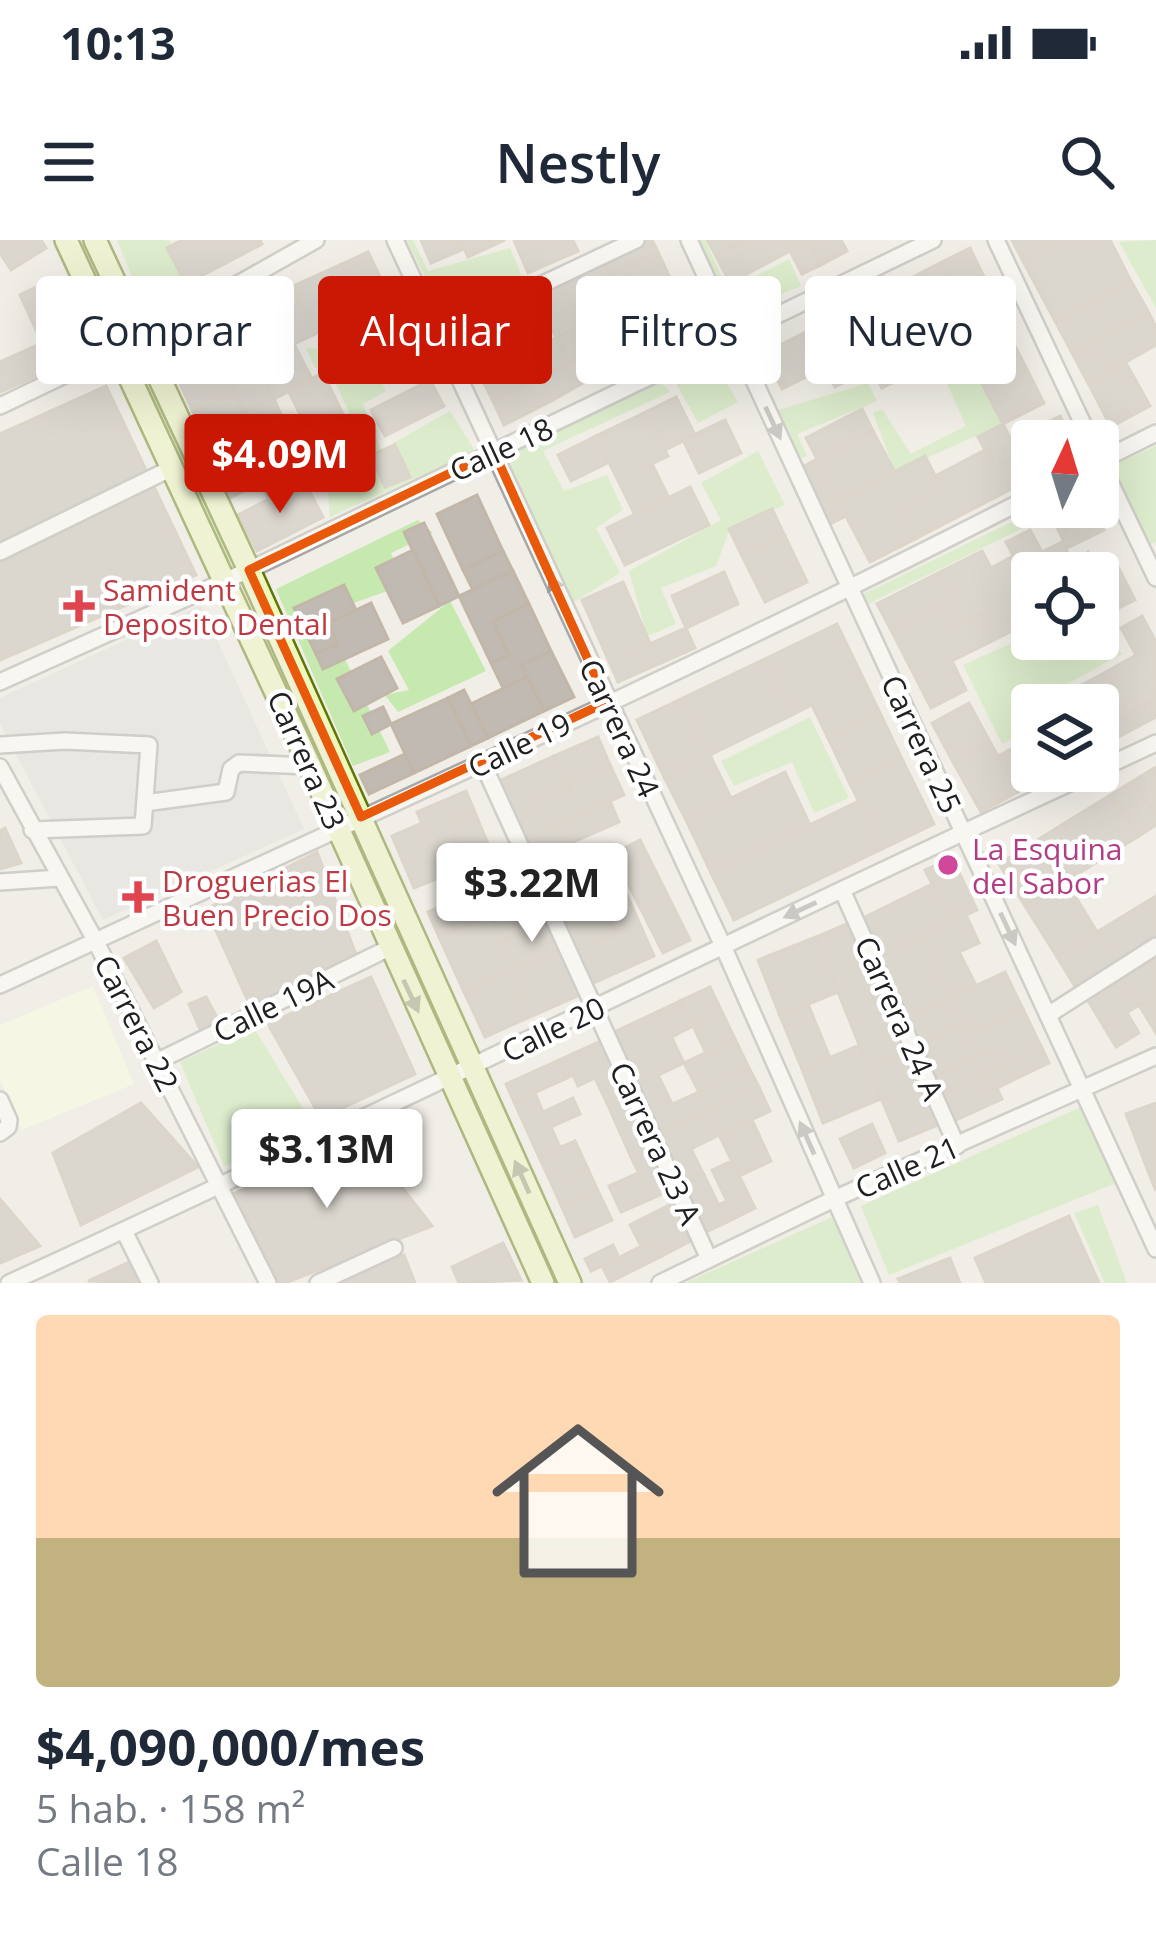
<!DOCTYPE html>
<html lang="es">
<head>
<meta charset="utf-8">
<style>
  :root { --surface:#fff; --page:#f2f2f3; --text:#1f2937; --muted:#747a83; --accent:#cb1804 }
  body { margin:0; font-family:"Open Sans",sans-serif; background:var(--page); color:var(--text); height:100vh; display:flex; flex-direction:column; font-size:45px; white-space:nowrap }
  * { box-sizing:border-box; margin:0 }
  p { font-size:39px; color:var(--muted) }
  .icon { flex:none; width:66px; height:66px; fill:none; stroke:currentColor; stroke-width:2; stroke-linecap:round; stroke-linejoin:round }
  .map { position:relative; height:1043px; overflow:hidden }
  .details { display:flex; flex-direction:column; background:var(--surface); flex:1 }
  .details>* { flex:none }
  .banner { position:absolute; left:36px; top:36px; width:1086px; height:108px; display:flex; gap:24px }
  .needle { width:78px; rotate:4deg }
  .fabs { position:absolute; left:1011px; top:180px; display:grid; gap:24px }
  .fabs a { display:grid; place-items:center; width:108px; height:108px; border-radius:12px; background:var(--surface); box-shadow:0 12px 48px #0002; font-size:60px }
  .price { position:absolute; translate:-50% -102px; padding:0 27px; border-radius:12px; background:#fff; color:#222; font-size:39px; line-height:78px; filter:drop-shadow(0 3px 6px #0008) }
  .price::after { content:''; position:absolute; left:50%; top:72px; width:36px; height:27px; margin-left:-18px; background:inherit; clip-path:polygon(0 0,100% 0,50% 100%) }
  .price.on { background:var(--accent); color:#fff }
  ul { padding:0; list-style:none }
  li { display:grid; align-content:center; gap:24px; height:636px; padding:0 36px }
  li span { display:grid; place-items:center; height:372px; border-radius:12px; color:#555 }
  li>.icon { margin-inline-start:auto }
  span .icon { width:216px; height:216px; fill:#fffc; stroke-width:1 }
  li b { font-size:51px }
  .pill { padding:0 42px; border-radius:12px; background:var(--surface); box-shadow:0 12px 48px #0002; font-size:42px; line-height:108px }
  .pill.on { background:var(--accent); color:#fff }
  .status { display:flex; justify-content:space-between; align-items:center; height:84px; padding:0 60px; background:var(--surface); direction:ltr }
  .status svg { height:33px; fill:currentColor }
  header { display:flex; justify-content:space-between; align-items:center; height:156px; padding:0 36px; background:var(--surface); font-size:54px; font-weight:600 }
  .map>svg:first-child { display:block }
  .residential { fill:#dedddd }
  .education { fill:#fbfee1 }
  .grass { fill:#c5e9ae }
  .building { fill:#c1bab3; stroke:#c2b6a9; stroke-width:3 }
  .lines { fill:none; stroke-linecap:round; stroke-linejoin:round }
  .street-casing { stroke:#a7a7a7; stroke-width:20 }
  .secondary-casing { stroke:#5f7607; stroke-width:26 }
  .street { stroke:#fff; stroke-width:15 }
  .secondary { stroke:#eff8bc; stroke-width:21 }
  .oneway { fill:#9b9b9b }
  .oneway2 { fill:#929776 }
  .marked { fill:none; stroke:#e8590c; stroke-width:9; stroke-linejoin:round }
  .health-dot { fill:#e0444e; stroke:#fff; stroke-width:4.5 }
  .hotel-dot { fill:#d1479c; stroke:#fff; stroke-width:4.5 }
  .labels { text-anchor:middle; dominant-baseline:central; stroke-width:9; stroke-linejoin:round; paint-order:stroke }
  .street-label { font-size:30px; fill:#202020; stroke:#fff }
  .health-label { font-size:30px; fill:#be3a42; stroke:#fff; text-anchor:start }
  .hotel-label { font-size:30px; fill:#b23c85; stroke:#fff; text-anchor:start }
</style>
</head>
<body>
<div class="status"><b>10:13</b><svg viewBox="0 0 49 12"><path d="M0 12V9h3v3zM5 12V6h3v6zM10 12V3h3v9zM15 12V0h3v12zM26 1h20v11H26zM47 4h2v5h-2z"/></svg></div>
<header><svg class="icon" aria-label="menu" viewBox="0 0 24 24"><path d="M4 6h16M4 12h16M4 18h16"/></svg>Nestly<svg class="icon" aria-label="search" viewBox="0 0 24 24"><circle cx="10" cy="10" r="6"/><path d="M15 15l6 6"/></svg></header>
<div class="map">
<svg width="1156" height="1043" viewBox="0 0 1156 1043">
  <rect width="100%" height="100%" fill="#f0eee6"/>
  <polygon class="residential" points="201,365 304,589 103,680 0,484 0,458"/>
  <polygon class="education" points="93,746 134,844 22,890 0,839 0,785"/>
  <g class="grass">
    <polygon points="117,0 169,0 203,52 148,76"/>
    <polygon points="406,0 413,0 428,31 510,8 523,39 447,78"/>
    <polygon points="692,0 705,0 728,50 789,19 801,46 728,76"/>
    <polygon points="1156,0 1156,68 1119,2"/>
    <polygon points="403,83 413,99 367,116 386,151 363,164 381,210 450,171 475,211 330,277 326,227 366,208 327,125 315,128 306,108 337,110"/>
    <polygon points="139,115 231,322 225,324 131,120"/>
    <polygon points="968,117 1003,184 895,232 873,173 882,169 911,214 966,186 936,119"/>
    <polygon points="712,119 738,162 698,183 671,134"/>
    <polygon points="659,140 670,152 543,211 564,251 607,235 623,270 596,288 620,333 571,364 504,217"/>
    <polygon points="868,143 877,161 797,194 807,216 800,218 778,170"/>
    <polygon points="1156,206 1156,302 1148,305 1109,227"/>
    <polygon points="758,211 785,265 730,289 716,326 661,348 676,384 647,396 629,331 721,280 701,243"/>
    <polygon points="1043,267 1066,267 862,367 855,358"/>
    <polygon points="418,280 433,293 391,313 404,345 323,374 390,512 353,526 276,349"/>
    <polygon points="450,361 486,431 398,472 385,455 409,450 388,411"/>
    <polygon points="1103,386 1122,414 1060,448 1069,465 1032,465 1032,489 1002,504 963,425 1032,394 1032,399 1046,399 1060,407 1076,399 1098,399 1098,388"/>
    <polygon points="810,477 849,558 814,573 792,522 734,546 721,521"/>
    <polygon points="254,788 316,890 224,926 180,822"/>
    <polygon points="1081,867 1116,943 889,1035 861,966"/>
    <polygon points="1098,965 1127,1043 1105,1043 1074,973"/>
    <polygon points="832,977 861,1043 685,1043"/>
  </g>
  <g class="building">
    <polygon points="0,0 41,0 46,8 11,30 0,13"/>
    <polygon points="182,0 260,0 262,4 186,44 167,8"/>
    <polygon points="421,0 460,0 464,9 431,23"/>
    <polygon points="460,0 505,0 468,17"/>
    <polygon points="514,0 573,0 578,11 528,33"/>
    <polygon points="642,0 652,0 658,12 609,35 601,19"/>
    <polygon points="707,0 745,0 716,16"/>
    <polygon points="745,0 784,0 790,11 730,43 716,16"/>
    <polygon points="788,0 808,0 821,25 802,34 785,2"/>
    <polygon points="808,0 841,0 847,11 821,25"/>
    <polygon points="1012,0 1062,0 1023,21"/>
    <polygon points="1062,0 1110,0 1131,41 1055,81 1023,21"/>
    <polygon points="970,8 983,35 954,50 940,23"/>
    <polygon points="368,12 388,53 362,65 342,24"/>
    <polygon points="658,12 694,90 644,113 627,77 646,67 626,27"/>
    <polygon points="601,19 615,47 574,67 582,84 556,98 534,50"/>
    <polygon points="940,23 954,50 937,58 957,97 924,114 890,49"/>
    <polygon points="342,24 362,65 340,76 320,34"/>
    <polygon points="626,27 646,67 588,96 574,67 615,47 609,35"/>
    <polygon points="880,33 931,124 882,148 835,58"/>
    <polygon points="320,34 343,81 315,94 293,46"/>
    <polygon points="983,35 1003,73 974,88 954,50"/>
    <polygon points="52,39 80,85 80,117 0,152 0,122 42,103 20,55"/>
    <polygon points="1131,41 1149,73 1111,93 1094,61"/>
    <polygon points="293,46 315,94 277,112 255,64"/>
    <polygon points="388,53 399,77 351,99 340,76"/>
    <polygon points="1094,61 1111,93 1072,113 1055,81"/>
    <polygon points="255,64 277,112 256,121 274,159 244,173 215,110 201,117 191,94"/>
    <polygon points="508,66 515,87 468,109 459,87"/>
    <polygon points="844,73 870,129 835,147 806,92"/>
    <polygon points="1149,73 1156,87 1156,105 1110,131 1095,102"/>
    <polygon points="627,77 644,113 608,129 588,96"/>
    <polygon points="582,84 608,129 553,160 541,138 569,122 556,98"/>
    <polygon points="515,87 527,111 479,133 468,109"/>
    <polygon points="974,88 985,109 968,117 957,97"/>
    <polygon points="806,92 825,127 782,149 764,113"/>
    <polygon points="191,94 201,117 215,110 235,153 193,172 163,107"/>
    <polygon points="1010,96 1044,163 1003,184 968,117"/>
    <polygon points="556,98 569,122 492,159 479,133"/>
    <polygon points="1095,102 1110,131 1088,143 1072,113"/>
    <polygon points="294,104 312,139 274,159 256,121"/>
    <polygon points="410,106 417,122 383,137 376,121"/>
    <polygon points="1126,123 1150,166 1111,187 1088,143"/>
    <polygon points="323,133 356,201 321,218 288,150"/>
    <polygon points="541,138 553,160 504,185 492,159"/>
    <polygon points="430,140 444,166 385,196 371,170"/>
    <polygon points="106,146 196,335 0,420 0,194"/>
    <polygon points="235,153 244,173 202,192 193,172"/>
    <polygon points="676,157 695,195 665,210 646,172"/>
    <polygon points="274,159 283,179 212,212 202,192"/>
    <polygon points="862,169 873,191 817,219 806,198"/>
    <polygon points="646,172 668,216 652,224 669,258 635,275 596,196"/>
    <polygon points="1060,176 1073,201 1032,201 1032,239 1021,244 1009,220 1019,215 1011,201"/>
    <polygon points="725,180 741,213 699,233 683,200"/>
    <polygon points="1003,184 1019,215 994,227 978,197"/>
    <polygon points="873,191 895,232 838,261 817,219"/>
    <polygon points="596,196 609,222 571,241 558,215"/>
    <polygon points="395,205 410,237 385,247 371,215"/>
    <polygon points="985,210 994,227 1009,220 1021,244 917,298 901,268 941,247 935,236"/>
    <polygon points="264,213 276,235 230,258 219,237"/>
    <polygon points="925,216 941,247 901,268 917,298 870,322 838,261"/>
    <polygon points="310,217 319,233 269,259 260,242"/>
    <polygon points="817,219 846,276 826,286 797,230"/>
    <polygon points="304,241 323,277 257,311 238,275"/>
    <polygon points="690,247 709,285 625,325 607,288"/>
    <polygon points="477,255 503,311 463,330 437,274"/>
    <polygon points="1071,267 1092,267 1104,290 1067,308 1052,277"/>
    <polygon points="1080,267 1087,267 1096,287 1069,299 1060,279"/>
    <polygon points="772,269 785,296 742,316 729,289"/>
    <polygon points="424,283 459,356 439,366 404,292"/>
    <polygon points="1030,290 1042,312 1062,302 1074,324 1055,333 1032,333 1029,347 1006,302"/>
    <polygon points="785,296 807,342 765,362 742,316"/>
    <polygon points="413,310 439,366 403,383 376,328"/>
    <polygon points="503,311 513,331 473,350 463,330"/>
    <polygon points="982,311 991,328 1013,316 1032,353 1032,381 994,400 981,374 956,387 945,365 952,361 938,333"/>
    <polygon points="1088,312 1095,333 1055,333 1074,324"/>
    <polygon points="1113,317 1135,360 1098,378 1098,347 1102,346 1092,328"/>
    <polygon points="513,331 529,364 493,381 509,415 491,423 459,356"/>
    <polygon points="724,332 738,364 686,388 672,356"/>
    <polygon points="938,333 952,361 892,392 877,364"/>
    <polygon points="623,342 650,403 636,410 645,430 618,442 582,360"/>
    <polygon points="344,345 356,370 328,383 338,404 316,414 294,368"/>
    <polygon points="371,363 388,399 323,429 316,414 338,404 328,383"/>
    <polygon points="529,364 551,411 521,425 527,437 503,448 491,423 509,415 493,381"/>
    <polygon points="945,365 956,387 981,374 994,400 952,421 966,450 931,468 892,392"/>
    <polygon points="1142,376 1156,402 1156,459 1129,474 1106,432 1136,415 1121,388"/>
    <polygon points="837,384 880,473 828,498 812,465 792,475 765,419"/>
    <polygon points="686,388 695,408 645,430 636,410"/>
    <polygon points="551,411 574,457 544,471 521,425"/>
    <polygon points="381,417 397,448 354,471 337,439"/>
    <polygon points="765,419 792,475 710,515 683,458"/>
    <polygon points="1106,432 1129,474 1098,491 1098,465 1080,465 1072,450"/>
    <polygon points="527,437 544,471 488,498 471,464"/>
    <polygon points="464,450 488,498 471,506 448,458"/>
    <polygon points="448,458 471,506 414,533 391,484"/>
    <polygon points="683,458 710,515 664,537 637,480"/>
    <polygon points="1156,459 1156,477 1137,487 1129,474"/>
    <polygon points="969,463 990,502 953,522 932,483"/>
    <polygon points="383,467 391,484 372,494 363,476"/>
    <polygon points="880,473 902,519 850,544 828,498"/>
    <polygon points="1129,474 1137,487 1098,508 1098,491"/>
    <polygon points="598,497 610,525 567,544 554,516"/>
    <polygon points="1032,498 1032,531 1056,531 1018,552 998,516"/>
    <polygon points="990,502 1018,552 981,572 953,522"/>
    <polygon points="405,514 414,533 369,554 360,535"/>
    <polygon points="710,515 731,558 686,580 664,537"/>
    <polygon points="554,516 567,544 537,558 550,588 525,599 499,541"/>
    <polygon points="902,519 934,584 882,609 850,544"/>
    <polygon points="610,525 624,555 580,574 567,544"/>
    <polygon points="1156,527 1156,577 1133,541"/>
    <polygon points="785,532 810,585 711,633 686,580"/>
    <polygon points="1133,541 1156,577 1156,585 1139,596 1112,554"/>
    <polygon points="567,544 580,574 550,588 537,558"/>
    <polygon points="466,551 474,570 450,580 459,603 434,613 417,572"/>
    <polygon points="1112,554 1139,596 1089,627 1063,584"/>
    <polygon points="610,561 619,582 573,602 564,581"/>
    <polygon points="859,561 882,609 734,680 711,633"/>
    <polygon points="474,570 493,616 443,636 434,613 459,603 450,580"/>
    <polygon points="564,581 573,602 535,619 525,599"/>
    <polygon points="422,583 443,636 414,648 392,596"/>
    <polygon points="1063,584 1073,602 1050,616 1066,641 1025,666 999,624"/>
    <polygon points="5,588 21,623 0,629 0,591"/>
    <polygon points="640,600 690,700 663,713 613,614"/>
    <polygon points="573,602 589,636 550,653 535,619"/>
    <polygon points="1073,602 1089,627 1066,641 1050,616"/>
    <polygon points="317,612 357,717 252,770 214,686 212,666"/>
    <polygon points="952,618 977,670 951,682 925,630"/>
    <polygon points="525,629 548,681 503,701 479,649"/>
    <polygon points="589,636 602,666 564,684 550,653"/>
    <polygon points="1066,641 1097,692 1057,717 1025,666"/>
    <polygon points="932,644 951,682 874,719 859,680"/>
    <polygon points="479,649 490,674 439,697 428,672"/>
    <polygon points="627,655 654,716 591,744 576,712 615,694 602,666"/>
    <polygon points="1156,656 1156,701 1118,725 1097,692"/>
    <polygon points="602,666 615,694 576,712 564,684"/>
    <polygon points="490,674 516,729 464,752 439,697"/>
    <polygon points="966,675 979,703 959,712 976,745 952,757 922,696"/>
    <polygon points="548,681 561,709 516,729 503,701"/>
    <polygon points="849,683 908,811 868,827 816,697"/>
    <polygon points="1097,692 1118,725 1077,750 1057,717"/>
    <polygon points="922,696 952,757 907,779 877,718"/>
    <polygon points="816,697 838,752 780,776 758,720"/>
    <polygon points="156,701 181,752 154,768 124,718"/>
    <polygon points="561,709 582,754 523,780 513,758 526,753 516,729"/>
    <polygon points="1156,718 1156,755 1139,765 1122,738"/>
    <polygon points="516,729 526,753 513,758 523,780 485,797 464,752"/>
    <polygon points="1005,732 1023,769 970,794 952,757"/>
    <polygon points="371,737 415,834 321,878 268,784"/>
    <polygon points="1122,738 1139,765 1104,787 1087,759"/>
    <polygon points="710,747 722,772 693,786 680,761"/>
    <polygon points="1156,755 1156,793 1139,765"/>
    <polygon points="206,757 220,783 201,792 189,764"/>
    <polygon points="952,757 965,783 920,805 907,779"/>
    <polygon points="680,761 693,786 672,797 659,771"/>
    <polygon points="808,764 830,818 802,829 780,776"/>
    <polygon points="1023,769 1041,806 1003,824 995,807 980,814 970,794"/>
    <polygon points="659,771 684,823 635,846 610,794"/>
    <polygon points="722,772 735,799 706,813 693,786"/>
    <polygon points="1127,773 1139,793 1116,807 1104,787"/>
    <polygon points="965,783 980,814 935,836 920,805"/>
    <polygon points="735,799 749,828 699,852 684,823"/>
    <polygon points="603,800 626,852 606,861 595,838 578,846 573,835 565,839 557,821"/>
    <polygon points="860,805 881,859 823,883 802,829"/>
    <polygon points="1041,806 1049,823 1011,841 1003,824"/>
    <polygon points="995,807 1003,824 943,852 935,836"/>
    <polygon points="908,811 938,885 899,901 868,827"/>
    <polygon points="557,821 565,839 514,862 506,844"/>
    <polygon points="1003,824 1011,841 987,853 979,835"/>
    <polygon points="749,828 759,847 708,871 699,852"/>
    <polygon points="658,835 672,864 699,852 708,871 659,895 635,846"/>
    <polygon points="979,835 987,853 997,848 1002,859 956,880 943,852"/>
    <polygon points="759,847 770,871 719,895 708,871"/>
    <polygon points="626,852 652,908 631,917 606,861"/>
    <polygon points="535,853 543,872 573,858 580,874 551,887 560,907 539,917 514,862"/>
    <polygon points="141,863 198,927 81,985 53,913"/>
    <polygon points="1156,863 1156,948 1155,949 1126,874"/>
    <polygon points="708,871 719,895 691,909 704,935 684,945 659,895"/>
    <polygon points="752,880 771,921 739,936 719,895"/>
    <polygon points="872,884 885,913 854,928 840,899"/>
    <polygon points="362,895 432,986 285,1043 271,1043 233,954"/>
    <polygon points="575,901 588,929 552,945 539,917"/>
    <polygon points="652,908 671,950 651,959 631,917"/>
    <polygon points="732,921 755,968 727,982 718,965 727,961 712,930"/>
    <polygon points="588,929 597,949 561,965 552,945"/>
    <polygon points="638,933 651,959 621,972 609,946"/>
    <polygon points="704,935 727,982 706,992 684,945"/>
    <polygon points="597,949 612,980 575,997 561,965"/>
    <polygon points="0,959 40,1006 0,1023"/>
    <polygon points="677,961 696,998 662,1016 654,1000 641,1006 630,985"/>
    <polygon points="1069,976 1099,1043 986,1043 975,1018"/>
    <polygon points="654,1000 662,1016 610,1042 602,1026"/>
    <polygon points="503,1003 521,1040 459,1043 452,1027"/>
    <polygon points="613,1005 619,1018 591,1031 585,1019"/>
    <polygon points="404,1015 415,1043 325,1043"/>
    <polygon points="950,1018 960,1043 900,1043 898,1039"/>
    <polygon points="136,1019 147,1043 88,1041"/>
  </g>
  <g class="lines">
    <g class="street-casing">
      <g id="street">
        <polyline points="395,0 723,706 872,1043"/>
        <polyline points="689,0 1156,1009"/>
        <polyline points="996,0 1091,201"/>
        <polyline points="439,93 636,0"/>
        <polyline points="0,166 140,99 316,0"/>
        <polyline points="1098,217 1156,338"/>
        <polyline points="1098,222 1156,193"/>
        <polyline points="0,312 172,228"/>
        <polyline points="0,442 249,330 933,0"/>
        <polyline points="0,505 65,501 149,505 143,586 32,590"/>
        <polyline points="483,524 709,1019"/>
        <polyline points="0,527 95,700 268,1043"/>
        <polyline points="1098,530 1156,503"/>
        <polyline points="145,563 226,552 231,529 239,523 310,526"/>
        <polyline points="0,642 60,638"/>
        <polyline points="842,650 957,906"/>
        <path d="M0,745C345,585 694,430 1032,256"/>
        <polyline points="1048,775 1156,706"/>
        <polyline points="156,822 389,708"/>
        <polyline points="0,860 9,880 8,887 0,893"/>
        <polyline points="124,991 150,1043"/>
        <path d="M9,1043C374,877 732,698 1096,531"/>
        <polyline points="318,1043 394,1008"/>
        <polyline points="660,1043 834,959 1156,816"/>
      </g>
    </g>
    <g class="secondary-casing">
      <g id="secondary">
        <polyline points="66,0 310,526 543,1043"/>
        <polyline points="95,0 249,330 570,1043"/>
      </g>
    </g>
    <use href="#street" class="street"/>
    <use href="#secondary" class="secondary"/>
  </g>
  <defs><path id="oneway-solid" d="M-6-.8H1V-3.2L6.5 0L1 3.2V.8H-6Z" transform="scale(3)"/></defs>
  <g class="oneway">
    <use href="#oneway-solid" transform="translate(773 183) rotate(65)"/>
    <use href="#oneway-solid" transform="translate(557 352) rotate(-114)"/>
    <use href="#oneway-solid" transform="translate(800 670) rotate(155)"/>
    <use href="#oneway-solid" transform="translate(1008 689) rotate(65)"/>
    <use href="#oneway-solid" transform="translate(807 898) rotate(-114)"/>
  </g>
  <g class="oneway2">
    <use href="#oneway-solid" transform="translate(411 756) rotate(65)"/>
    <use href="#oneway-solid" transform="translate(522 937) rotate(-114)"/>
  </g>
  <path d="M0 0H1156V1043H0ZM494,212L607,462L361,577L249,330Z" fill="#f0eee6" fill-opacity=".55" fill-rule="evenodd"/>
  <path class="marked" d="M494,212L607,462L361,577L249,330Z"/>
  <g class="health-dot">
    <path d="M73 348h12v12h12v12h-12v12h-12v-12h-12v-12h12z"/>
    <path d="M132 639h12v12h12v12h-12v12h-12v-12h-12v-12h12z"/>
  </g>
  <circle class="hotel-dot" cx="948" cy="625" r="12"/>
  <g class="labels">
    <g class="street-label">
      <text transform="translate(501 209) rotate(-25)">Calle 18</text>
      <text transform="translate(620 488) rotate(65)">Carrera 24</text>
      <text transform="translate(922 504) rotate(65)">Carrera 25</text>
      <text transform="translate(519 505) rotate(-26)">Calle 19</text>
      <text transform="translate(307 520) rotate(66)">Carrera 23</text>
      <text transform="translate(273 765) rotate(-26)">Calle 19A</text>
      <text transform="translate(900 778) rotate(66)">Carrera 24 A</text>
      <text transform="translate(137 783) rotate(63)">Carrera 22</text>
      <text transform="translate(553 789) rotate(-26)">Calle 20</text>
      <text transform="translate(656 903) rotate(65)">Carrera 23 A</text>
      <text transform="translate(907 927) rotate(-24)">Calle 21</text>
    </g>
    <g class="health-label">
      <text x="103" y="349">Samident<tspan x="103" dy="34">Deposito Dental</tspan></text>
      <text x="162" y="640">Droguerias El<tspan x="162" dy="34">Buen Precio Dos</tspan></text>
    </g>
    <g class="hotel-label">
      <text x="972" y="608">La Esquina<tspan x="972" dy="34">del Sabor</tspan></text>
    </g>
  </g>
</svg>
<div class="fabs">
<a><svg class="needle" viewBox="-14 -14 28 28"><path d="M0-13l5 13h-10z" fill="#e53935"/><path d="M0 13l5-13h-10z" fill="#747a83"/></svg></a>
<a><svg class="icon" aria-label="locate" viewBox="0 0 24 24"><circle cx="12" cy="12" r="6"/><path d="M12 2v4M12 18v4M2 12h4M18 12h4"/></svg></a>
<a><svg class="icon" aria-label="layers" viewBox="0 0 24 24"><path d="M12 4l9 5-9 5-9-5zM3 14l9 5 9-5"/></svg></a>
</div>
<b class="price on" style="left:280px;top:276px">$4.09M</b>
<b class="price" style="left:532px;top:705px">$3.22M</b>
<b class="price" style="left:327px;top:971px">$3.13M</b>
<div class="banner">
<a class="pill">Comprar</a>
<a class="pill on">Alquilar</a>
<a class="pill">Filtros</a>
<a class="pill">Nuevo</a>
</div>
</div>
<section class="details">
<ul>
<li><span style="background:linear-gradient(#ffd9b3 60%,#c2b280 0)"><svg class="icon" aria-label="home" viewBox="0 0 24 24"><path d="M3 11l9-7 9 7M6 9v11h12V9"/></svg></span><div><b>$4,090,000/mes</b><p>5 hab. · 158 m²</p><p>Calle 18</p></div></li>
</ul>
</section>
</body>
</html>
